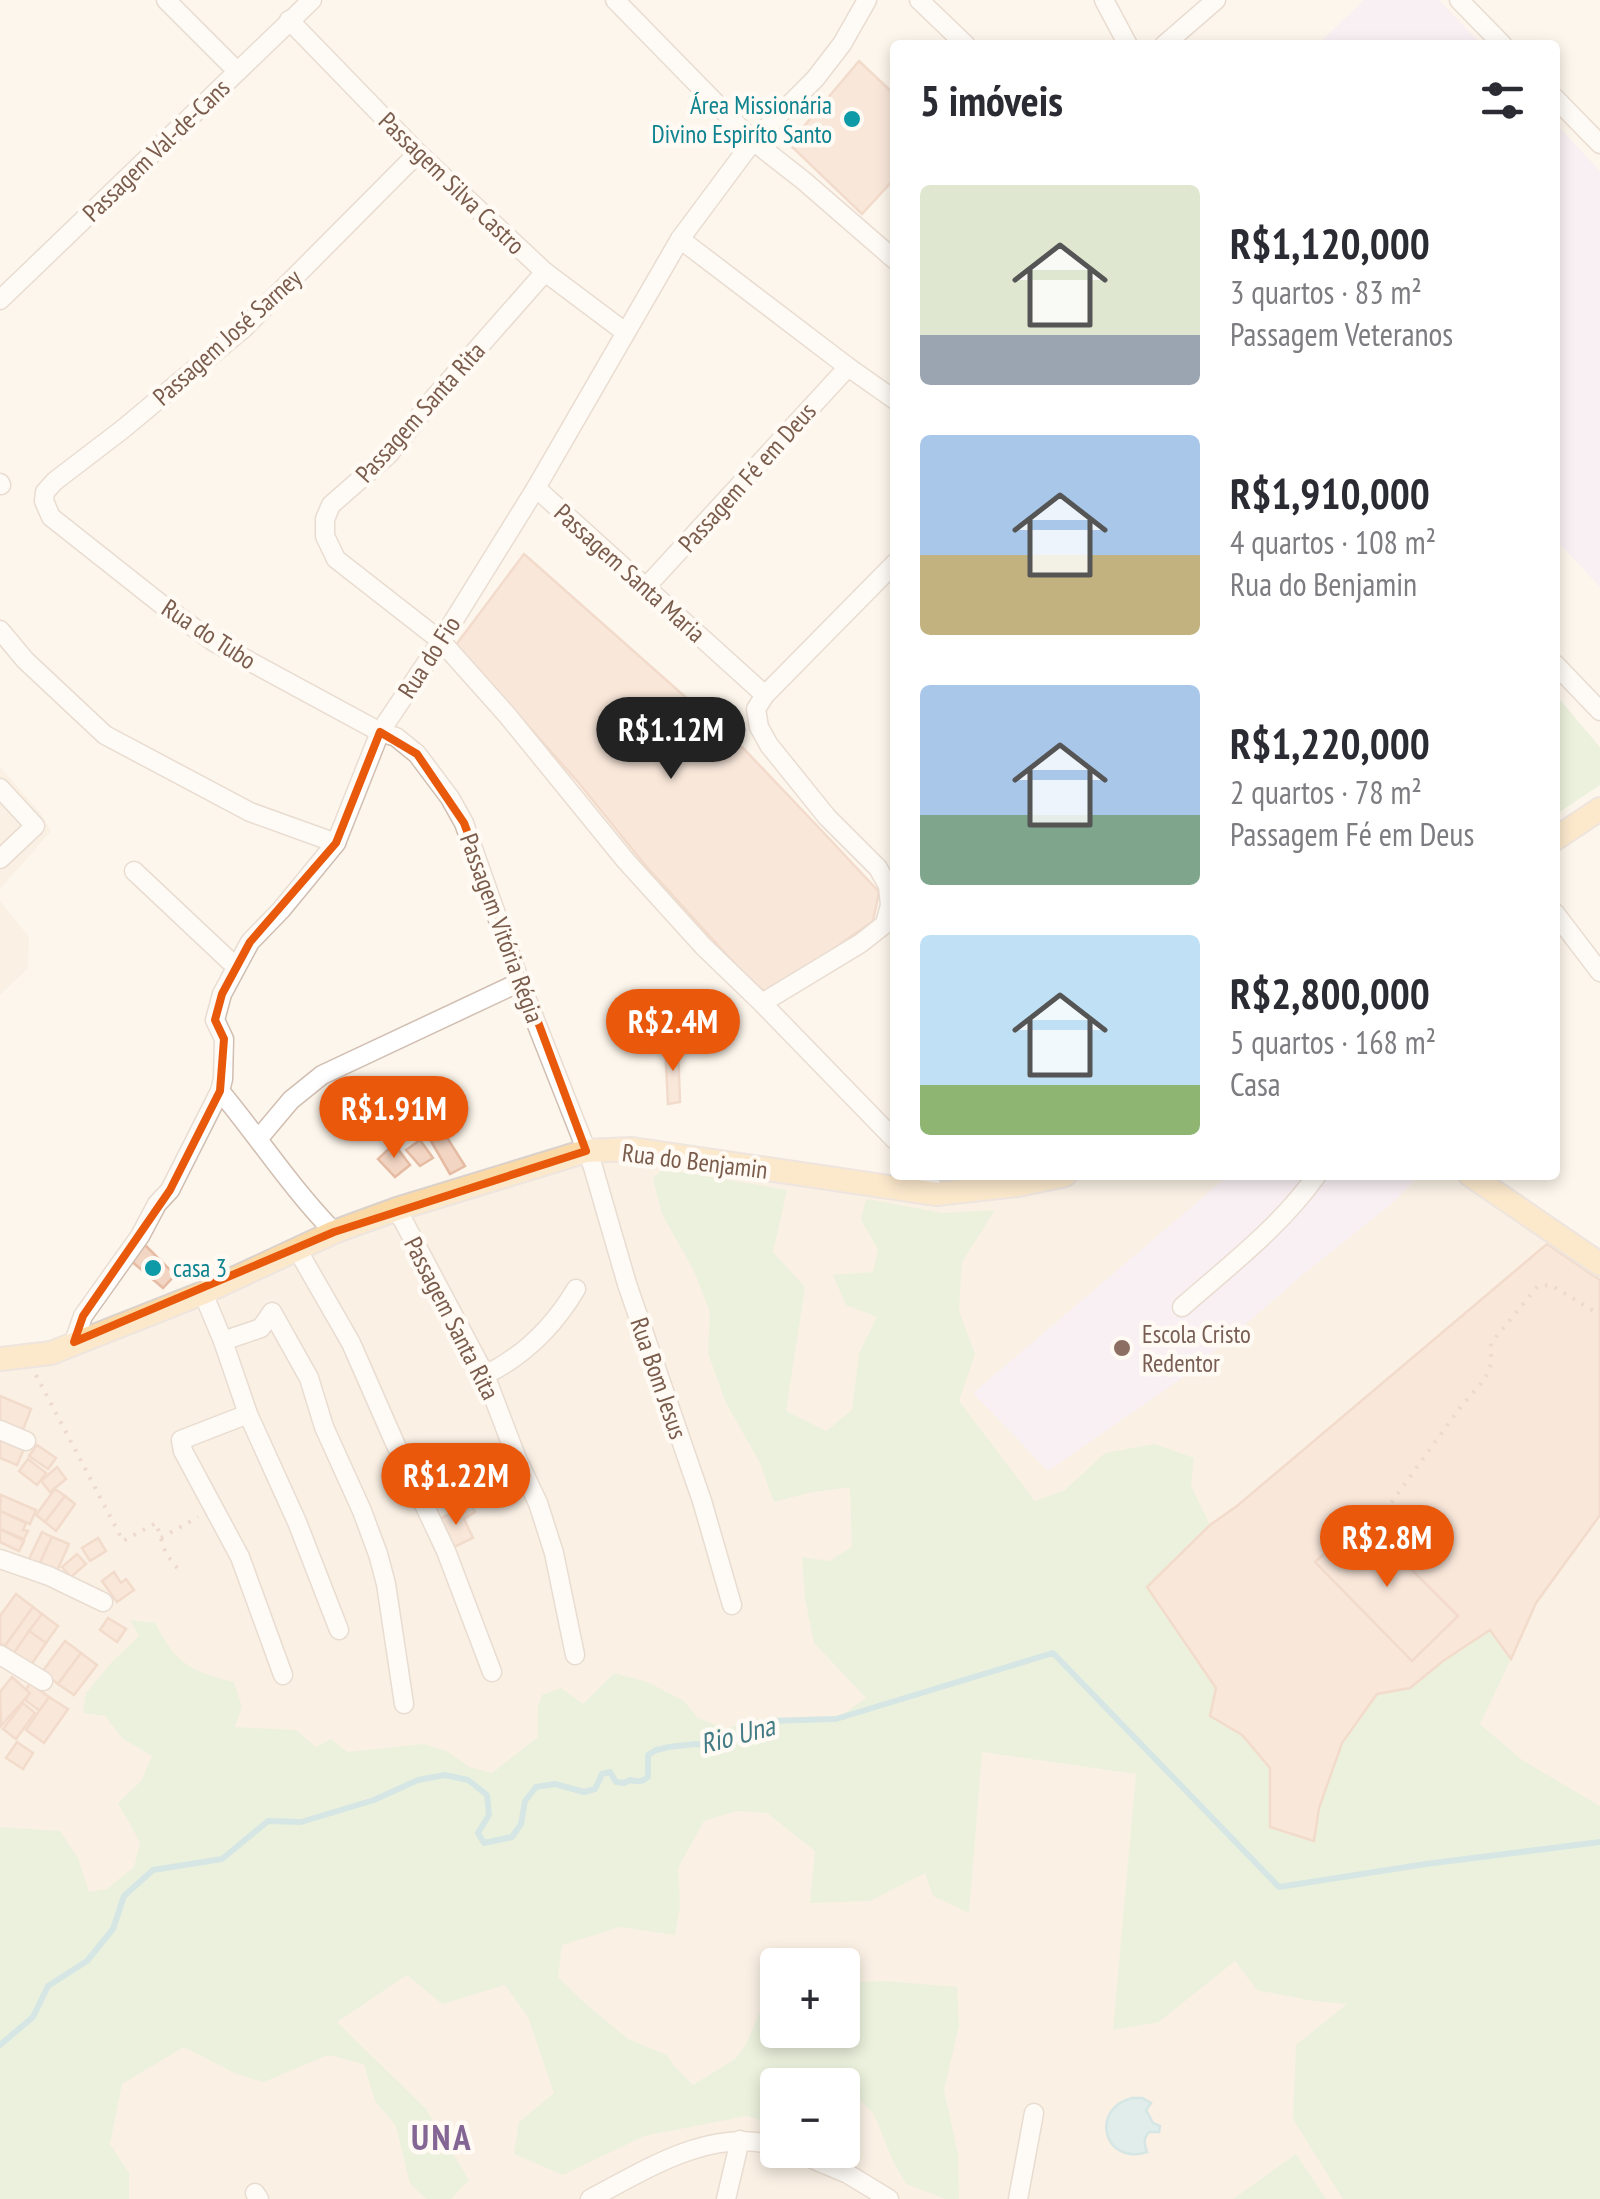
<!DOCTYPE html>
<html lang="pt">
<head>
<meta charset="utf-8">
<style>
  :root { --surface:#fff; --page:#f2f2f3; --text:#2b2b33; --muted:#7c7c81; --accent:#ea580c }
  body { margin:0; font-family:"PT Sans Narrow",sans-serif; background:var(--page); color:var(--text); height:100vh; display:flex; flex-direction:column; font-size:38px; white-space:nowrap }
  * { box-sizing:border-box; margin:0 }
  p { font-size:32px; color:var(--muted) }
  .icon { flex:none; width:55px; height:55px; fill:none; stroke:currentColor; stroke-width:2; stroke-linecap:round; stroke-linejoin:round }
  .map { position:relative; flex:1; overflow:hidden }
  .sheet { position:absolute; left:890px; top:40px; width:670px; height:1140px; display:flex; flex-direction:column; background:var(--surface); border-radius:10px; box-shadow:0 5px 15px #0003 }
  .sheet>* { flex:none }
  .buttons { position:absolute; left:760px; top:1948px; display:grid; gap:20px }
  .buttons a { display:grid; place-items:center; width:100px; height:100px; border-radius:10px; background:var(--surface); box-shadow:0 5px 15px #0003; font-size:50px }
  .price { position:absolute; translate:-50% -85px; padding:0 22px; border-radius:35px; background:var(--accent); color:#fff; font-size:32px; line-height:65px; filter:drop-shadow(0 2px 5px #0008) }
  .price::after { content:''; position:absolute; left:50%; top:60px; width:30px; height:22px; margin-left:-15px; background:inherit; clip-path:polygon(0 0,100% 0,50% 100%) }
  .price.current { background:#222; color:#fff }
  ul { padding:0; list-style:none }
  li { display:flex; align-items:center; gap:30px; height:250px; padding:0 30px }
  li span { display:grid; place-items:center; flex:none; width:280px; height:200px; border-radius:10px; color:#555 }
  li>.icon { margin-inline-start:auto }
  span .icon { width:120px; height:120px; fill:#fffc; stroke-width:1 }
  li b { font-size:42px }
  h2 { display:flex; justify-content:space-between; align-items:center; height:120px; padding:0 30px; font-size:42px }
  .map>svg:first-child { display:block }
  .residential { fill:#f5e8da; fill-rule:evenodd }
  .education { fill:#f3e8fa }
  .green { fill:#d8ecc9 }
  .water { fill:#bfe3e8; stroke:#a5d3da; stroke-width:2.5 }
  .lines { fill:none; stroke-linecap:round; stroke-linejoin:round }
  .stream { stroke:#a5d3da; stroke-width:6 }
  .building { fill:#f3d5c3; stroke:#e6bba3; stroke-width:2.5 }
  .minor-casing { stroke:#d1beb0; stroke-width:21 }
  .major-casing { stroke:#dad1cd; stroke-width:26 }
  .path { stroke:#d9b8a5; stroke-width:4; stroke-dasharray:2.5 8; stroke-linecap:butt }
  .minor { stroke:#fff; stroke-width:18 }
  .major { stroke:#fbd9a5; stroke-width:22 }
  .marked { fill:none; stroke:#e8590c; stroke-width:8; stroke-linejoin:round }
  .culture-dot { fill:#0f9aa8; stroke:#fffaf3; stroke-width:4 }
  .education-dot { fill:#8d6e63; stroke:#fffaf3; stroke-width:4 }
  .labels { text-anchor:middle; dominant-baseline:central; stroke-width:9; stroke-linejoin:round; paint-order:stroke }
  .culture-label { font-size:25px; fill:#0d838f; stroke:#fffaf3; text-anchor:end }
  .street-label { font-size:25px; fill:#7a5c4d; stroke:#fffaf3 }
  .education-label { font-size:25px; fill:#785e54; stroke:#fffaf3; text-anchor:start }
  .water-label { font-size:28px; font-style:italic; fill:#437c86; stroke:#fffaf3 }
  .district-label { font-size:35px; font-weight:bold; letter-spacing:2.5px; fill:#846695; stroke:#fffaf3 }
</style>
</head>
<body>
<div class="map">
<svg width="1600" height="2199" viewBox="0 0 1600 2199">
  <rect width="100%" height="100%" fill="#fdf6ec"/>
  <g class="residential">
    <polygon points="0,767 42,815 51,831 0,889"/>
    <polygon points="0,901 29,937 28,968 0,995"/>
    <path d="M598,1151L930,1199L1002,1175H1458L1600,1265V2199H0V1367L334,1232ZM778,1965H842V2030H778ZM778,2085H842V2150H778Z"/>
  </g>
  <g class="education">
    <polygon points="1364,0 1439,0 1482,45 1317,45"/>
    <polygon points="1555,123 1600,171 1600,587 1555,539"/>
    <polygon points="1229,1175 1420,1175 1395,1201 1305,1273 1188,1374 1048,1471 973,1393"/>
  </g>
  <g class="green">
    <polygon points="1555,694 1600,747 1600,785 1555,815"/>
    <path d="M663,1169L787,1190L773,1252L805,1287L786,1411L826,1431L852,1410L859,1353L877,1317L846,1305L833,1275L873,1272L878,1249L861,1220L866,1199L943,1213L995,1210L962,1262L959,1311L975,1354L959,1401L1035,1501L1065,1490L1105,1453L1155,1444L1194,1458L1191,1486L1210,1525L1180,1634L1216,1688L1210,1716L1242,1735L1270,1768L1271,1827L1314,1841L1319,1808L1342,1743L1377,1694L1410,1688L1443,1661L1490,1630L1511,1659L1480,1724L1522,1760L1600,1806V2199H1343L1293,2119L1296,2045L1347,2004L1313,2001L1257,1990L1235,1961L1159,2022L1113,2030L1136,1774L982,1752L969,1913L933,1896L925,1873L870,1901L810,1903L815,1851L767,1813L737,1811L704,1821L678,1868L680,1906L675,1935L620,1927L562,1945L558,1977L587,2005L628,2039L667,2055L674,2066L693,2085L735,2059L746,2044L762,2007L777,1997L778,2030H842L843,1983L884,1981L957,1987L959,2026L944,2090L958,2154L959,2199H946L906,2184L893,2161L874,2114L848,2088L843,2096L842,2085H778L777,2125L746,2116L644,2136L563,2175L514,2154L519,2122L554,2093L528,2017L505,1985L442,2004L407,1975L337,2022L426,2109L469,2180L451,2199H426L410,2184L396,2126L375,2101L364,2064L328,2055L264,2082L236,2074L184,2047L122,2084L110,2144L129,2173V2199H0V1827L60,1831L78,1858L89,1892L107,1889L134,1867L140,1842L118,1803L141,1781L152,1756L122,1738L105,1716L83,1713L86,1693L112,1662L139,1636L130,1620L155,1623C176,1664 190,1671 234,1682L242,1707L235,1727L296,1730L316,1747L331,1739L347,1752L423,1744L447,1751L469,1767L492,1773L538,1737V1707L542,1695L561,1688L583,1704L614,1673L647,1682L684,1701L698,1718L726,1729L754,1718L769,1721L836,1719L866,1698L814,1643L805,1598L802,1557L829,1561L852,1547L850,1487L808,1493L774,1502L760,1463L725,1401L708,1353L710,1312L694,1271L662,1214L653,1178Z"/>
    <polygon points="1296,2154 1326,2199 1233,2199"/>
  </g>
  <path class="water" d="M1132,2098H1142L1151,2103L1146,2110L1153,2123L1160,2126L1159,2132H1149C1143,2139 1144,2143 1147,2152C1104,2166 1089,2109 1132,2098Z"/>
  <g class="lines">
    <path class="stream" d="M0,2045L33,2017L48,1986L87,1961L113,1929L124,1896L153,1870L222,1859L268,1821L301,1822L374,1800L418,1780L445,1775L468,1780L487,1795L489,1815L478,1833L484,1843L512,1837L521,1824L525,1801L536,1787L555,1784L584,1792L595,1789L602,1774L610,1772L616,1782L624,1783L630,1780C638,1782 642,1782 648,1777V1755L656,1750L669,1747L695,1744L714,1746L737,1739L750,1727L769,1721L836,1719L1053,1653L1279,1887L1426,1864L1600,1842"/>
  </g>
  <g class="building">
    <polygon points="859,61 895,95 895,178 862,214 789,144"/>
    <polygon points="524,554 744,749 822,831 879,892 873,921 825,955 765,992 746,976 645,865 578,782 456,645"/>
    <polygon points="665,1045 678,1046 680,1102 668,1104"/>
    <polygon points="441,1128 465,1166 450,1174 428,1136"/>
    <polygon points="420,1140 433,1158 420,1166 406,1150"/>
    <polygon points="394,1144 410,1165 395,1177 378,1159"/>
    <polygon points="144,1244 175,1275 163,1288 130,1260"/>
    <polygon points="1547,1244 1600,1280 1600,1515 1536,1603 1511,1659 1490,1630 1443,1661 1410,1688 1377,1694 1342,1743 1319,1808 1314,1841 1270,1827 1270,1768 1242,1735 1210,1716 1216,1688 1147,1587 1210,1525 1237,1506"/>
    <polygon points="0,1396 31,1409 20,1437 0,1429"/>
    <polygon points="0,1432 26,1444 17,1465 0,1458"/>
    <polygon points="37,1445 56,1458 48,1469 29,1456"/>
    <polygon points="28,1459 46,1473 37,1485 19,1471"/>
    <polygon points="57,1467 66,1479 50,1492 41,1481"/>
    <polygon points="55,1489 65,1496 45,1522 36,1515"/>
    <polygon points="1,1495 36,1510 30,1524 0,1511"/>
    <polygon points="65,1496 75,1504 56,1531 45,1522"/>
    <polygon points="471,1504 475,1512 464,1519 473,1538 446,1551 437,1520"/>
    <polygon points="0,1511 26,1523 23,1530 28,1531 24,1539 0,1529"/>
    <polygon points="1362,1520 1458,1616 1412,1661 1315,1562"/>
    <polygon points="0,1529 24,1541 19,1551 0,1542"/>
    <polygon points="42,1532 52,1537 39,1565 28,1561"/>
    <polygon points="52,1537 69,1544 56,1573 39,1565"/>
    <polygon points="98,1538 106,1551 90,1561 82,1548"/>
    <polygon points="77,1554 86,1564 71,1577 62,1567"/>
    <polygon points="114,1572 121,1583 126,1579 134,1590 117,1602 102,1581"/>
    <polygon points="16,1594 33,1607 5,1646 0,1643 0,1616"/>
    <polygon points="33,1607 42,1614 14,1653 5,1646"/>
    <polygon points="42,1614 58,1626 46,1643 29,1631"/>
    <polygon points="108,1618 126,1629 117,1642 100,1630"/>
    <polygon points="29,1631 46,1643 31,1665 14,1653"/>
    <polygon points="65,1641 81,1653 58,1684 42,1672"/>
    <polygon points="81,1653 97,1665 74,1695 58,1684"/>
    <polygon points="12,1677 30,1693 1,1726 0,1692"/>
    <polygon points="30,1683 49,1697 40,1711 25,1700 30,1693 26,1690"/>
    <polygon points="49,1697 68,1709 44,1743 26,1730"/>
    <polygon points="23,1703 35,1713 16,1739 3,1729"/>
    <polygon points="17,1742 33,1753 23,1769 6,1758"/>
  </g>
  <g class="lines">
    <g class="minor-casing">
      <g id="minor">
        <polyline points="166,0 237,71"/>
        <polyline points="615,0 753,141 804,181 895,260"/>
        <polyline points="919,0 966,45"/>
        <polyline points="1104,0 1128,45"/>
        <polyline points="1459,0 1503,45"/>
        <polyline points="289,20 418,153 545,272 625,332"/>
        <polyline points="1164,45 1216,0"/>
        <polyline points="1555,98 1600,144"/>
        <polyline points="418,153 244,328 123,429 55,481 45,492 44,501 51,517 161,604 214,642 380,732 396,737 417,754 450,798 464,823 520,982 593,1167 627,1284 702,1501 732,1605"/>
        <polyline points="680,239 848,367 895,400"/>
        <polyline points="545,272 434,398 389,454 331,505 325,519 325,536 336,559 441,641 507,715 626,861 703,946 762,1003 895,1140"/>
        <polyline points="0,300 312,0"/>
        <polyline points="0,483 1,485"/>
        <polyline points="536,488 765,695"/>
        <polyline points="646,587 848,367"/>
        <polyline points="0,630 25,660 105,735 250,812 336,843"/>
        <polyline points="1555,664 1600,711"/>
        <polyline points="0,788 35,826 0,859"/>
        <polyline points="134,871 236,967"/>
        <polyline points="1555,913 1600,972"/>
        <polyline points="762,1003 861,943 885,924 890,905 888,886 878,868 827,817 769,745 759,727 756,709 765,695 895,563"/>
        <path d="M220,1091C259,1138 292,1189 334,1232"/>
        <polyline points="259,1138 291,1100 322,1075 520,982"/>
        <polyline points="926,1175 936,1194"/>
        <polyline points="397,1209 485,1375 517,1459 538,1503 554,1553 575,1655"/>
        <polyline points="297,1249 351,1343 394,1441 446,1551 492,1672"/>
        <polyline points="203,1293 223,1341 248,1414 297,1522 339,1630"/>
        <path d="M1182,1307C1230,1265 1280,1227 1317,1175"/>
        <polyline points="223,1341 261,1328 272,1312 309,1378 324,1427 362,1511 378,1554 386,1584 404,1704"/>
        <polyline points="74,1342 83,1316 140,1236 157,1204 170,1190 220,1091 223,1079 224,1039 215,1020 222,994 250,942 281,910 336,843 380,732 441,641 536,488 680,239 753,141 815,79 842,44 867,0"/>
        <path d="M485,1375C524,1356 554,1326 576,1289"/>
        <polyline points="248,1414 181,1440 183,1451 240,1557 283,1675"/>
        <polyline points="0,1430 26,1441"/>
        <polyline points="0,1559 49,1576 103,1602"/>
        <polyline points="0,1655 43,1681"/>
        <polyline points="791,2150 848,2174 889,2199"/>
        <polyline points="255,2193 259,2199"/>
        <path d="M590,2199C647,2169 710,2127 778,2146"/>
        <polyline points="726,2199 740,2140"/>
        <polyline points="1018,2199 1034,2113"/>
      </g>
    </g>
    <g class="major-casing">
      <g id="major">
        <polyline points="1555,839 1600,809"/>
        <polyline points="1470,1175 1600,1264"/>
        <polyline points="0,1359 51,1353 203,1293 334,1232 397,1209 586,1151 632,1149 936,1194 1018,1185 1065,1175"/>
      </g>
    </g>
    <g class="path">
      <polyline points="36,1375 123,1541 156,1523 166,1554 178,1569"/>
      <polyline points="1373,1528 1459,1409 1485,1379 1491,1364 1491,1343 1538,1286 1551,1285 1600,1315"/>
      <polyline points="161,1538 198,1517"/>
    </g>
    <use href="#minor" class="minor"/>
    <use href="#major" class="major"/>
  </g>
  <path d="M0 0H1600V2199H0ZM380,732L417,754L464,823L586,1151L334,1232L74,1342L83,1316L170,1190L220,1091L224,1039L215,1020L222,994L250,942L336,843Z" fill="#fdf6ec" fill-opacity=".55" fill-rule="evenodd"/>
  <path class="marked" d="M380,732L417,754L464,823L586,1151L334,1232L74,1342L83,1316L170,1190L220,1091L224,1039L215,1020L222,994L250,942L336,843Z"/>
  <g class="culture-dot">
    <circle cx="852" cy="119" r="10"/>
    <circle cx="153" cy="1268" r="10"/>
  </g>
  <circle class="education-dot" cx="1122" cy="1348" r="10"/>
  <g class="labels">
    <g class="culture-label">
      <text x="832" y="105">Área Missionária<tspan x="832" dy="29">Divino Espiríto Santo</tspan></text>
      <text x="173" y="1268" text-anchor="start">casa 3</text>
    </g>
    <g class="street-label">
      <text transform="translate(156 150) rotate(-44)">Passagem Val-de-Cans</text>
      <text transform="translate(452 183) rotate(44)">Passagem Silva Castro</text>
      <text transform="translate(227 337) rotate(-42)">Passagem José Sarney</text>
      <text transform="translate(420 412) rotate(-48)">Passagem Santa Rita</text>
      <text transform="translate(747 477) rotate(-48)">Passagem Fé em Deus</text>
      <text transform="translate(630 573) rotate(42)">Passagem Santa Maria</text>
      <text transform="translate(209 634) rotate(33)">Rua do Tubo</text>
      <text transform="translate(429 657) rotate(-57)">Rua do Fio</text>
      <text transform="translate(502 928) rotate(70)">Passagem Vitória Régia</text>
      <text transform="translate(695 1161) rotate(7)">Rua do Benjamin</text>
      <text transform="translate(452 1318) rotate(63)">Passagem Santa Rita</text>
      <text transform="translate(659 1378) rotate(71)">Rua Bom Jesus</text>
    </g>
    <g class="education-label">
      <text x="1142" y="1334">Escola Cristo<tspan x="1142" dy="29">Redentor</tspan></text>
    </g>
    <g class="water-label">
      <text transform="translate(737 1734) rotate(-15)">Rio Una</text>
    </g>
    <g class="district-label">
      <text x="442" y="2137">UNA</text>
    </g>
  </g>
</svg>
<div class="buttons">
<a>+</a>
<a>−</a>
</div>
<b class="price current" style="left:671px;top:782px">R$1.12M</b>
<b class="price" style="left:673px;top:1074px">R$2.4M</b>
<b class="price" style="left:394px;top:1161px">R$1.91M</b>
<b class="price" style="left:456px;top:1528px">R$1.22M</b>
<b class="price" style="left:1387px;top:1590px">R$2.8M</b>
<section class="sheet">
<h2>5 imóveis<svg class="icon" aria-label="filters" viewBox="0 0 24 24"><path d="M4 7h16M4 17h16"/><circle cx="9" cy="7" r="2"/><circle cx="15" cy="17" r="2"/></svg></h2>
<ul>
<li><span style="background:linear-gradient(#dfe7d0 75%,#9aa5b1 0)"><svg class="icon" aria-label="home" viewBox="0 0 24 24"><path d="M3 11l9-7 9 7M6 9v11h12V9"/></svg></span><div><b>R$1,120,000</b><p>3 quartos · 83 m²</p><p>Passagem Veteranos</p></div></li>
<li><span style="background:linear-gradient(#a9c7e8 60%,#c2b280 0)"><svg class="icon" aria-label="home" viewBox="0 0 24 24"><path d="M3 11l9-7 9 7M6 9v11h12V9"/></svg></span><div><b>R$1,910,000</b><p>4 quartos · 108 m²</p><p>Rua do Benjamin</p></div></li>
<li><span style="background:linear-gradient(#a9c7e8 65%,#7fa58c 0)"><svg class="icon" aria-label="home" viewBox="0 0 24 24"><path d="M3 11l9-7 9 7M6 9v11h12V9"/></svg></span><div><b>R$1,220,000</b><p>2 quartos · 78 m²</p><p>Passagem Fé em Deus</p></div></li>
<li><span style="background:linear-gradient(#bfe0f5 75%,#8fb573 0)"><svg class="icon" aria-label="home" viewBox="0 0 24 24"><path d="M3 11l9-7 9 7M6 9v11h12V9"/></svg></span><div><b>R$2,800,000</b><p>5 quartos · 168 m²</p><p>Casa</p></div></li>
</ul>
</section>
</div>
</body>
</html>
